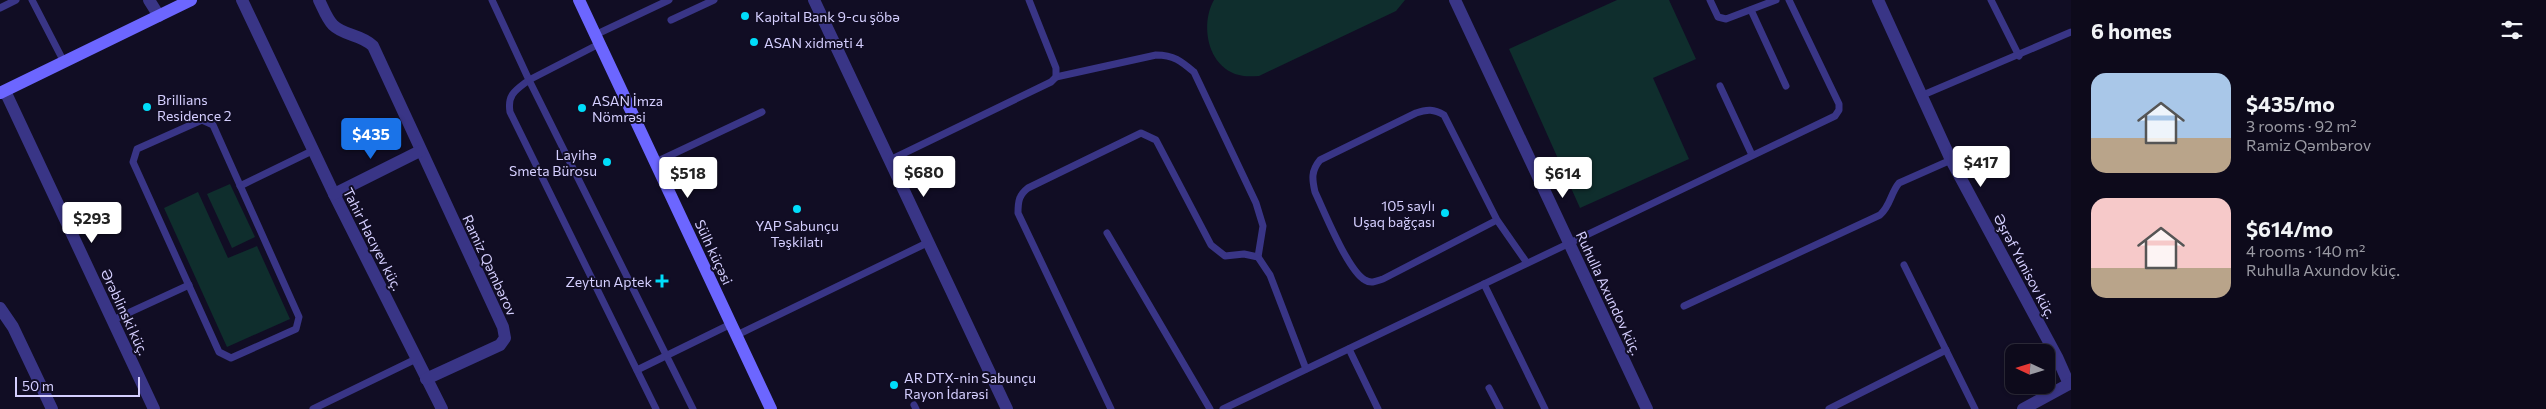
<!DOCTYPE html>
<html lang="en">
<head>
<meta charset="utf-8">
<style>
  :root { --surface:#0d0a1b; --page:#161324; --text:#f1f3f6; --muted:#9a9aa3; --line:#2d2b3a; --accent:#1a73e8 }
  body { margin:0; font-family:Commissioner,sans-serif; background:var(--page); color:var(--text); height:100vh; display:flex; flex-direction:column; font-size:19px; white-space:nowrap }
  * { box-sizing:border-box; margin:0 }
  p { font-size:16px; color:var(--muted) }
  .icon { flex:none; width:28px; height:28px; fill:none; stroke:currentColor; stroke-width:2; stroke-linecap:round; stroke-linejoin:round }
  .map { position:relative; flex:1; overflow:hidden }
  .details { display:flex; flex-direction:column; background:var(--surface); width:475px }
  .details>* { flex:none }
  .needle { width:32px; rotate:274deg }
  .controls { position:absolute; left:2005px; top:344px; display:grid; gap:10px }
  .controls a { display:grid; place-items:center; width:50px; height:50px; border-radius:10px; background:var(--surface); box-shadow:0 1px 4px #0004,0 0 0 1px var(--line); font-size:25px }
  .scale { position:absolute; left:15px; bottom:12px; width:125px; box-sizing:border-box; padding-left:5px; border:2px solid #d5cfff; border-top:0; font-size:14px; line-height:18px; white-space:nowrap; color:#d5cfff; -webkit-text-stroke:4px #110d24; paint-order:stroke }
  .price { position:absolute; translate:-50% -42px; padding:0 11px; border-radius:5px; background:#fff; color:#222; font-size:16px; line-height:32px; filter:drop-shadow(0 1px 2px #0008) }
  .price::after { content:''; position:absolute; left:50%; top:30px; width:15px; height:11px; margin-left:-8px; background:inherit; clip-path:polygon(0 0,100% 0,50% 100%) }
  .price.selected { background:var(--accent); color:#fff }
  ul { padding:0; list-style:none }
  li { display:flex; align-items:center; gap:15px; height:125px; padding:0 20px }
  li span { display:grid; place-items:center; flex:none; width:140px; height:100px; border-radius:15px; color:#555 }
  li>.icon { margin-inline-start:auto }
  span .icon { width:60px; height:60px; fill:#fffc; stroke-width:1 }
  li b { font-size:21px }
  h2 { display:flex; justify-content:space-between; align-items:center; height:60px; padding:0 20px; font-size:21px }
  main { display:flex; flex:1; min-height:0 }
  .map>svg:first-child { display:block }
  .green { fill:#0f2e2d }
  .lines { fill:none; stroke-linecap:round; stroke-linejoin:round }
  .lane { stroke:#393586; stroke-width:7 }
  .street { stroke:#393586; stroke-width:12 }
  .secondary { stroke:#6c66ff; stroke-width:12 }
  .poi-dot { fill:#00ddfa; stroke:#110d24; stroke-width:2 }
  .labels { text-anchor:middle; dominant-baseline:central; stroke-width:4; stroke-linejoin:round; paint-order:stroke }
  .poi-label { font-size:14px; fill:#d5cfff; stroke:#110d24; text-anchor:start }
  .street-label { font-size:14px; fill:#d5cfff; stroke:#110d24 }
</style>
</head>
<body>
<main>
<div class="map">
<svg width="2071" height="409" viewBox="0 0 2071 409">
  <rect width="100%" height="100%" fill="#110d24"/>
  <g class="green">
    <path d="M1214,0H1405L1396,11L1259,76C1253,76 1245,77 1239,75C1207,67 1200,24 1214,0Z"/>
    <polygon points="1617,0 1669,0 1696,59 1653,78 1689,159 1580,208 1509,49"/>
    <polygon points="230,184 255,237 232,248 207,194"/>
    <polygon points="198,192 228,258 257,246 290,319 227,347 164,208"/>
  </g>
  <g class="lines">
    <g class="lane">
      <polyline points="32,0 64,62"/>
      <path d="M492,0L529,80C516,90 507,94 510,112L656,409"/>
      <polyline points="1710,0 1718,17 1726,19 1776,0"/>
      <polyline points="1991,0 2019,56"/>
      <polyline points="0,8 16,0"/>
      <polyline points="1751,10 1786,86"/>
      <polyline points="671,20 714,0"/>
      <polyline points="595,35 669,0"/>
      <polyline points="599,44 529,80 693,409"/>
      <path d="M1056,77L1156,55C1174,55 1181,61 1194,72L1256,203L1263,226L1258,257"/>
      <polyline points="1720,86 1752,155"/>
      <polyline points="1923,95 2071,32"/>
      <polygon points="202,120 213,125 299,317 296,329 231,358 219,352 133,162 137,149"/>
      <polyline points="890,160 1051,82 1056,77 1056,68 1029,0"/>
      <polyline points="656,162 762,112"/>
      <polyline points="240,186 314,150"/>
      <path d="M1497,220L1383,279C1377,281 1371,284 1365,280C1348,271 1324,211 1315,192C1312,179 1311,171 1320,160L1416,113C1427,109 1434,109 1444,115L1497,220L1527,263"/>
      <polyline points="1107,233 1210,409"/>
      <polyline points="1904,265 1975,409"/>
      <polyline points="1484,284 1545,409"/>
      <path d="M1684,306L1880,215C1891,205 1890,194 1899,183L1951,160"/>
      <polyline points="113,320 189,285"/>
      <polyline points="737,335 929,242"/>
      <polyline points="1349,349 1378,409"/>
      <polyline points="637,370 731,324"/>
      <polyline points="1489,388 1500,409"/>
      <polyline points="914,405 916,409"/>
      <polyline points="313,409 416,359"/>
      <path d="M1111,409L1018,213C1018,201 1019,195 1028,188L1141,133L1156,140L1211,245L1225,256L1244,254L1258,257L1270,275L1306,369"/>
      <polyline points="1223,409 1835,116 1839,110 1839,104 1789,0"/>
      <polyline points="1829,409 1946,350"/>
    </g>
    <g class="street">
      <polyline points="149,0 159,16"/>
      <polyline points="242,0 334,194 442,409"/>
      <path d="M319,0C323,8 327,19 333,25C344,36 361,34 373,46L503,327L505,338L500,345L426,379"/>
      <polyline points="814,0 1007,409"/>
      <polyline points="1455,0 1647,409"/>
      <polyline points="1878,0 1951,160 2057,357 2069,384"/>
      <polyline points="5,91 154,409"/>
      <polyline points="334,194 420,151"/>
      <polyline points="0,308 13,327 52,409"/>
      <polyline points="2023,409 2071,383"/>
    </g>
    <g class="secondary">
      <polyline points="579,0 771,409"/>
      <polyline points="0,93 191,0"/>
    </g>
  </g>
  <g class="poi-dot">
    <circle cx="745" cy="16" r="5"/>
    <circle cx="754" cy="42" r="5"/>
    <circle cx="147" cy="107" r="5"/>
    <circle cx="582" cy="108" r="5"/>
    <circle cx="607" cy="162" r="5"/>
    <circle cx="797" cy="209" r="5"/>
    <circle cx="1445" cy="213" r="5"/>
    <path d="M659.5 273.5h5v5h5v5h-5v5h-5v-5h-5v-5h5z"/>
    <circle cx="894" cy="385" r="5"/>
  </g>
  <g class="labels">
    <g class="poi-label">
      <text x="755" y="16">Kapital Bank 9-cu şöbə</text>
      <text x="764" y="42">ASAN xidməti 4</text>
      <text x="157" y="99">Brillians<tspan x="157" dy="16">Residence 2</tspan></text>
      <text x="592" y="100">ASAN İmza<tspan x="592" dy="16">Nömrəsi</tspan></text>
      <text x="597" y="154" text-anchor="end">Layihə<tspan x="597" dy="16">Smeta Bürosu</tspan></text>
      <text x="1435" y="205" text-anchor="end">105 saylı<tspan x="1435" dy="16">Uşaq bağçası</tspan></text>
      <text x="797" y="225" text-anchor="middle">YAP Sabunçu<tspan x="797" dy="16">Təşkilatı</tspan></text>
      <text x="652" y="281" text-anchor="end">Zeytun Aptek</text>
      <text x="904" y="377">AR DTX-nin Sabunçu<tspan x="904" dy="16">Rayon İdarəsi</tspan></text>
    </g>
    <g class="street-label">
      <text transform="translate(373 239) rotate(63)">Tahir Hacıyev küç.</text>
      <text transform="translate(714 252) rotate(65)">Sülh küçəsi</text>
      <text transform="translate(490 265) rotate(65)">Ramiz Qəmbərov</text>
      <text transform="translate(2025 266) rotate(62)">Əşrəf Yunisov küç.</text>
      <text transform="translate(1609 293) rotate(65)">Ruhulla Axundov küç.</text>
      <text transform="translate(125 312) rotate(65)">Ərəblinski küç.</text>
    </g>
  </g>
</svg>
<div class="controls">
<a><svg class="needle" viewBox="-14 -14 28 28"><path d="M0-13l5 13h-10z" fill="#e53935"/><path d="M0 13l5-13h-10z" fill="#9a9aa3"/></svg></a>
</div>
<div class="scale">50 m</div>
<b class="price selected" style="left:371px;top:160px">$435</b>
<b class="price" style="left:1981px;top:188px">$417</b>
<b class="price" style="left:924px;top:198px">$680</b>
<b class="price" style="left:688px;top:199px">$518</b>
<b class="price" style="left:1563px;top:199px">$614</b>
<b class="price" style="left:92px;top:244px">$293</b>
</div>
<section class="details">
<h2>6 homes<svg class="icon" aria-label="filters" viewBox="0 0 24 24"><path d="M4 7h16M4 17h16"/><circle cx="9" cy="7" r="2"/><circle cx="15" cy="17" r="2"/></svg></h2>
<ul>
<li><span style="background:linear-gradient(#a9c7e8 65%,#b9a48a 0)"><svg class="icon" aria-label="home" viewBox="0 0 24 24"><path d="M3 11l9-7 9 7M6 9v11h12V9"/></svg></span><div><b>$435/mo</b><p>3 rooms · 92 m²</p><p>Ramiz Qəmbərov</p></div></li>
<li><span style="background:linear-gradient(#f6c9c9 70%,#b9a48a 0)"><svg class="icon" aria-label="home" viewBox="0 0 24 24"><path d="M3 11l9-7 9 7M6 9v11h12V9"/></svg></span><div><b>$614/mo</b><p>4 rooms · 140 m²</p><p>Ruhulla Axundov küç.</p></div></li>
</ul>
</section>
</main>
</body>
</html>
